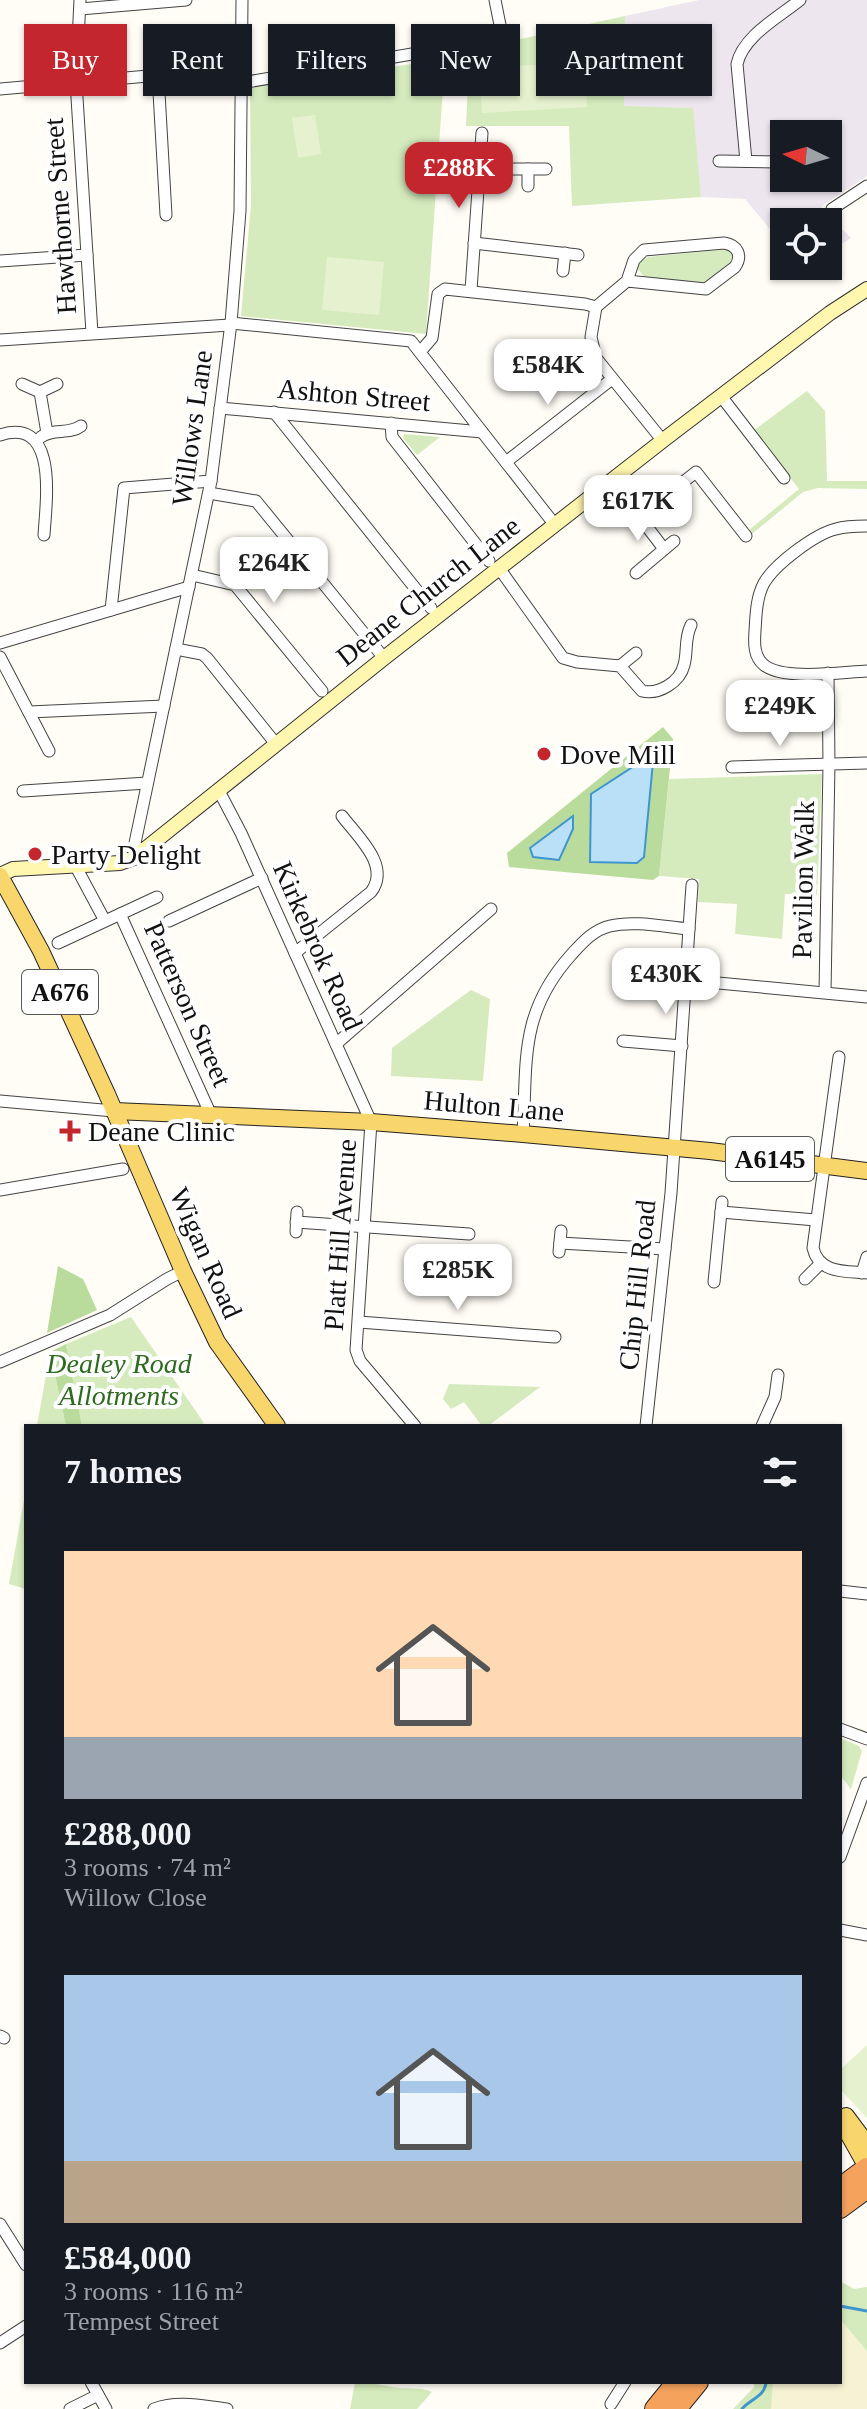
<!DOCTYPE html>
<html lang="en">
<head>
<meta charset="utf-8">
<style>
  :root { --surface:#171b24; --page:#242831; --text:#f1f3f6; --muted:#9ea1a6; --accent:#c4262e }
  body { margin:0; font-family:"Times New Roman",serif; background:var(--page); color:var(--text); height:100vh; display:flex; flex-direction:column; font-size:30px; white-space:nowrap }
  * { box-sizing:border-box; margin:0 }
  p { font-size:26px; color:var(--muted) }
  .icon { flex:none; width:44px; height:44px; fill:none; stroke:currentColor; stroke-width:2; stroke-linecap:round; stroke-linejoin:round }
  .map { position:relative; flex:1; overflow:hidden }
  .side { position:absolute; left:24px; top:1424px; width:818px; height:960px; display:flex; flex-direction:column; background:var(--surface); border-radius:0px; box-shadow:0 2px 6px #0004 }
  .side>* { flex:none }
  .top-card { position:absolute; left:24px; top:24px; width:820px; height:72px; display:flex; gap:16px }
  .needle { width:52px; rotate:275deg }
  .controls { position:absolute; left:770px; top:120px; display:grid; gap:16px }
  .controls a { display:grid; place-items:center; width:72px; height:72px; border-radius:0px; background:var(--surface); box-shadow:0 2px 6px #0004; font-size:40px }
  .price { position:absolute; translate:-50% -68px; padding:0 18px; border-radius:16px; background:#fff; color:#222; font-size:26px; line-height:52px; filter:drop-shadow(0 2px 4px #0008) }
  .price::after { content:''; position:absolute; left:50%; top:48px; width:24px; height:18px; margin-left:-12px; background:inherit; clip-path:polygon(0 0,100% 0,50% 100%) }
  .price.current { background:var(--accent); color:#fff }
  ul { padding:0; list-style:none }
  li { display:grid; align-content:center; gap:16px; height:424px; padding:0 40px }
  li span { display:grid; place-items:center; height:248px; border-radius:0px; color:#555 }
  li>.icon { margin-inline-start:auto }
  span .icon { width:144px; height:144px; fill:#fffc; stroke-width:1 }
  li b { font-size:34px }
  h2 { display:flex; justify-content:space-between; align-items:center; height:96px; padding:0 40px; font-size:34px }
  .tag { padding:0 28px; border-radius:0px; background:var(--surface); box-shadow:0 2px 6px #0004; font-size:28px; line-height:72px }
  .tag.current { background:var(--accent); color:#fff }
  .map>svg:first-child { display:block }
  .industrial { fill:#eee6ef; fill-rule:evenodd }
  .farmland { fill:#f6f3d4 }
  .green { fill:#d5ebbd }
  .forest { fill:#b9dc9c }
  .pitch { fill:#e6f2cf }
  .water { fill:#b9e0f7; stroke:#3f96cf; stroke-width:2 }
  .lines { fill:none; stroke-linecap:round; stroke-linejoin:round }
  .stream { stroke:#3f96cf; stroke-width:3 }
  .street-casing { stroke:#444; stroke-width:13 }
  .secondary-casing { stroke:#333; stroke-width:16 }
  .primary-casing { stroke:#222; stroke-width:18 }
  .highway-casing { stroke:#222; stroke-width:22 }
  .street { stroke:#fff; stroke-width:11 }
  .secondary { stroke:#fff6b0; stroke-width:14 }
  .primary { stroke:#f9d66b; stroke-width:16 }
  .highway { stroke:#f5a25d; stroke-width:20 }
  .poi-dot { fill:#c4262e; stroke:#fff; stroke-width:3 }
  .labels { text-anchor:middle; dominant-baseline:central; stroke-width:8; stroke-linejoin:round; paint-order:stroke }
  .shield { fill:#fff; stroke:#585858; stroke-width:2 }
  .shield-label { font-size:26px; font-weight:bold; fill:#111 }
  .street-label { font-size:28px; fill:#111; stroke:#fff }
  .poi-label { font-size:28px; fill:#111; stroke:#fff; text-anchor:start }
  .park-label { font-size:28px; font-style:italic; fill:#2f6b1f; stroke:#fff }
</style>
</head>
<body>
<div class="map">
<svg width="867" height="2409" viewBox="0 0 867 2409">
  <rect width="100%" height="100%" fill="#fffdf5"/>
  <path class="industrial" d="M699,0H867V176L821,207L851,238L828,253V222H784V259L779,252L784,246L745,199L701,197L692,108L624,107L625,16ZM784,134H828V178H784Z"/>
  <polygon class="farmland" points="840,2319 867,2351 867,2409 771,2409 773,2382 840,2382"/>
  <g class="green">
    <polygon points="625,16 624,106 693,108 701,197 572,206 569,126 466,126 469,65 514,59 516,40"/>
    <polygon points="445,59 426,334 241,316 251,205 250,88"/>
    <polygon points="725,245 733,252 730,264 704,284 645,278 637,268 639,263 648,257 717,250"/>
    <polygon points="807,391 825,411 827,481 867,481 867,489 818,488 803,492 752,534 749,530 799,489 753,431"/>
    <polygon points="404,434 440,437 417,455 403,438"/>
    <polygon points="822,774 817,895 785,894 782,939 735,934 737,904 698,902 699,879 659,876 669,779"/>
    <polygon points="471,990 490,999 483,1081 391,1076 392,1048"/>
    <polygon points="131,1317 204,1423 199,1426 82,1426 66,1344"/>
    <polygon points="50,1352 66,1426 37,1426"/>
    <polygon points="449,1384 540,1387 488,1426 482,1426 464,1402 451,1409 443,1399"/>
    <polygon points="26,1489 26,1589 9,1584"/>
    <polygon points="840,1738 859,1746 862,1751 851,1789 840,1775"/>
    <polygon points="840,2281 854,2289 867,2287 867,2351 840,2319"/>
    <path d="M355,2382C371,2382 384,2386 400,2388C411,2389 422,2387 432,2392L417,2409H350Z"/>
    <polygon points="752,2382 773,2382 771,2409 733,2409 755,2386"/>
  </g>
  <g class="forest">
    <polygon points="663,727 673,739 659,876 653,880 509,867 507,853"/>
    <polygon points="58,1266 83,1279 97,1310 47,1333"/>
    <polygon points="66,1344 82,1426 66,1426 50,1352"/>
  </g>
  <g class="pitch">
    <polygon points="584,62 587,107 482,113 479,68"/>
    <polygon points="315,115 321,154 298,158 292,118"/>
    <polygon points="327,257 384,262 379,315 322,310"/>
    <polygon points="867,2045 867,2118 840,2089 840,2070"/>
  </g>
  <g class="water">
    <polygon points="648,757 653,762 644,857 637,863 590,862 591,794"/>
    <polygon points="573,816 573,829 559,860 533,857 530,848"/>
  </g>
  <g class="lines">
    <g class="stream">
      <polyline points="840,2306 867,2311"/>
      <path d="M742,2409C750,2399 765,2397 766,2382"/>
    </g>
    <g class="street-casing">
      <g id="street">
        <polyline points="80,0 76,82 92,333"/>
        <polyline points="495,0 502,35"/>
        <polyline points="80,9 186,0"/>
        <polyline points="457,66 457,46"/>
        <polyline points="158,75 166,215"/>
        <polyline points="241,83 459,46"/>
        <polyline points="0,89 205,71 241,72"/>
        <polyline points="719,161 784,162"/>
        <path d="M746,161L737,64C743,36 779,17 800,0"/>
        <polyline points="480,169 546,169"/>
        <polyline points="528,186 528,169"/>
        <polyline points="832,209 867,186"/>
        <polyline points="474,243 578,255"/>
        <polyline points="0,261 87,255"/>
        <polyline points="563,271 565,253"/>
        <path d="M627,281L706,289L735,267C743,255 737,245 724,243L644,250L634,260L627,281L596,307L591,337L596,358L663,441"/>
        <polyline points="471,290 482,133"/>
        <polyline points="231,323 411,341 555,525"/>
        <polyline points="0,340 230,325"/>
        <polyline points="420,352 432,338 438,294 445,289 585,304 596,307"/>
        <polyline points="22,384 40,392 47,433"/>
        <polyline points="40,392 57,384"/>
        <polyline points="721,396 784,478"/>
        <polyline points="220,408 482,432"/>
        <polyline points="274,412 431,608"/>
        <polyline points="391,423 392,437 489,561"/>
        <path d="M0,435C59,416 46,502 44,535"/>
        <path d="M41,437C53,428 69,435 81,426"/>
        <polyline points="506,462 612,379"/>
        <polyline points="612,481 664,549"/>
        <polyline points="209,493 256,501 384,658"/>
        <polyline points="640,516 696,472 746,536"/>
        <path d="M867,526C857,526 846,526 836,529C815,534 775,564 764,583C756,598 756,616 755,631C754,644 754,657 764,665C784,681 842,672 867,671"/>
        <path d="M499,568L563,658L577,662L620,666L642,691C659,695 680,682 684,665C688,650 684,640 691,625"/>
        <polyline points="636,573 674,541"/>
        <polyline points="192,575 235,585 322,691"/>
        <polyline points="111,610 124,488 211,481"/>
        <polyline points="0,643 189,587"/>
        <polyline points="176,649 202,654 207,658 276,744"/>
        <polyline points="0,657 49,751"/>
        <polyline points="620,666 636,653"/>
        <polyline points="29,712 164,706"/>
        <polyline points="732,767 867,763"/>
        <polyline points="23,791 147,783"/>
        <polyline points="219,791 241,833 371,1122 356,1350 360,1361 415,1426"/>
        <polyline points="139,854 135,843 211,481 231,323 240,211 242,0"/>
        <polyline points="75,865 105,921"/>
        <polyline points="120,914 211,1115"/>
        <polyline points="169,921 262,878"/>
        <polyline points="58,943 157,897"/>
        <path d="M295,953L371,892C391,866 358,837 342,816"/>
        <polyline points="686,980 867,997"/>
        <polyline points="825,992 829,764 828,673"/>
        <polyline points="623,1041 682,1046"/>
        <polyline points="336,1044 491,909"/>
        <path d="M839,1057L813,1248C819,1274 846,1271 867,1273"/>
        <polyline points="0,1101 114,1111"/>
        <path d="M523,1134C527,1061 519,1013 571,955C582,943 593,930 610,926C634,920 665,927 689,929"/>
        <polyline points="0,1190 123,1169"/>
        <polyline points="721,1212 816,1220"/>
        <polyline points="296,1222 469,1234"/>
        <polyline points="296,1232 297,1212"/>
        <polyline points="560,1243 665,1249"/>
        <polyline points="559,1252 561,1231"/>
        <polyline points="862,1273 867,1257"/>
        <polyline points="805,1279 820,1264"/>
        <polyline points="714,1282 722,1202"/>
        <polyline points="359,1322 555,1337"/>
        <polyline points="0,1362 110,1315 167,1279 183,1271"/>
        <polyline points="646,1426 671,1193 692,885"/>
        <polyline points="762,1426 775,1397 778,1375"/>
        <polyline points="840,1591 867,1594"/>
        <polyline points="840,1729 867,1739"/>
        <polyline points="840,1857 867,1783"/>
        <polyline points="840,1930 867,1935"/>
        <polyline points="0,2036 4,2038"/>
        <polyline points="0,2224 26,2265"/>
        <polyline points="0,2343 26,2326"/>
        <polyline points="91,2382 106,2409"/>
        <polyline points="611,2404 625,2382"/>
        <polyline points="70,2409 98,2395"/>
        <path d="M154,2409C178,2400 202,2406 227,2409"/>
      </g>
    </g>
    <g class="secondary-casing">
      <polyline id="secondary" points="0,875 13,869 120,863 134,858 384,658 666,438 830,313 867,289"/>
    </g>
    <g class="primary-casing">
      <g id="primary">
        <polyline points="0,876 41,951 107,1094 183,1271 217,1342 277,1426"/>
        <polyline points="114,1111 371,1122 523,1134 710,1151 867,1171"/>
        <polyline points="846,2116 867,2144"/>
        <polyline points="840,2119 867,2167"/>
      </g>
    </g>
    <g class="highway-casing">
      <g id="highway">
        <polyline points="840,2188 867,2168"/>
        <polyline points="840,2208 867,2188"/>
        <polyline points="655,2409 677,2382"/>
        <polyline points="676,2409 698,2382"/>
      </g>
    </g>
    <use href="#street" class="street"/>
    <use href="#secondary" class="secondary"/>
    <use href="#primary" class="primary"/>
    <use href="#highway" class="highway"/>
  </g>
  <g class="poi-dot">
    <circle cx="544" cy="754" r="8"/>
    <circle cx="35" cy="854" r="8"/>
    <path d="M66 1119h8v8h8v8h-8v8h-8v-8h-8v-8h8z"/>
  </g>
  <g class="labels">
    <g class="shield">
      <rect x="22" y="970" width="76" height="44" rx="6"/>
      <rect x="726" y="1137" width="88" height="44" rx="6"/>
    </g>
    <g class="shield-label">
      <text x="60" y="992">A676</text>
      <text x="770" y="1159">A6145</text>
    </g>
    <g class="street-label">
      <text transform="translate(60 216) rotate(-94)">Hawthorne Street</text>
      <text transform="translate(354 395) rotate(5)">Ashton Street</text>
      <text transform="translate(192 428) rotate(-82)">Willows Lane</text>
      <text transform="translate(428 591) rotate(-38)">Deane Church Lane</text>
      <text transform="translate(803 880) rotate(-89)">Pavilion Walk</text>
      <text transform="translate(318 946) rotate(66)">Kirkebrok Road</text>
      <text transform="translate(188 1004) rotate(66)">Patterson Street</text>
      <text transform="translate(494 1106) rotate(5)">Hulton Lane</text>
      <text transform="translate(340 1235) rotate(-86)">Platt Hill Avenue</text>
      <text transform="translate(206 1253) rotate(66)">Wigan Road</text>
      <text transform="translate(637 1285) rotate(-84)">Chip Hill Road</text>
    </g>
    <g class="poi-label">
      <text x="560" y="754">Dove Mill</text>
      <text x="51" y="854">Party Delight</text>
      <text x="88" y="1131">Deane Clinic</text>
    </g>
    <g class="park-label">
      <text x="119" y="1363">Dealey Road<tspan x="119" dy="32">Allotments</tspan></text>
    </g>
  </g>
</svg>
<div class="controls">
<a><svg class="needle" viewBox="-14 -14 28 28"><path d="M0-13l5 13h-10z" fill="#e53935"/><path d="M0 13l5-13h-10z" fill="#9ea1a6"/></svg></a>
<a><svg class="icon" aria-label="locate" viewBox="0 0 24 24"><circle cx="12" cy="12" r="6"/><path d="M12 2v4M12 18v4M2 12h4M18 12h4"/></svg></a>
</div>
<b class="price current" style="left:459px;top:210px">£288K</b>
<b class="price" style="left:548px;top:407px">£584K</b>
<b class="price" style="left:638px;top:543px">£617K</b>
<b class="price" style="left:274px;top:605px">£264K</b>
<b class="price" style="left:780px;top:748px">£249K</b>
<b class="price" style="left:666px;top:1016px">£430K</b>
<b class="price" style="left:458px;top:1312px">£285K</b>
<div class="top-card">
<a class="tag current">Buy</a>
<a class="tag">Rent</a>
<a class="tag">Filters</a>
<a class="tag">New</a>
<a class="tag">Apartment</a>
</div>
<section class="side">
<h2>7 homes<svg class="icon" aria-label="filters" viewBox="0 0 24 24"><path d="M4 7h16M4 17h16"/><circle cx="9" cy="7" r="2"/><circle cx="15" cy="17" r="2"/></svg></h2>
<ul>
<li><span style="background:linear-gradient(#ffd9b3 75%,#9aa5b1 0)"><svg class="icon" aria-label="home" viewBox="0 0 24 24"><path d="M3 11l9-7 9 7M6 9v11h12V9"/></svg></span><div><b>£288,000</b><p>3 rooms · 74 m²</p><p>Willow Close</p></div></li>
<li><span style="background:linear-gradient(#a9c7e8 75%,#b9a48a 0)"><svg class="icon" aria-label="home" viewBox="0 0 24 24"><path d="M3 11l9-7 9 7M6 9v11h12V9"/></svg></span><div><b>£584,000</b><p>3 rooms · 116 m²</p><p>Tempest Street</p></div></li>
</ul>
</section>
</div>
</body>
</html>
